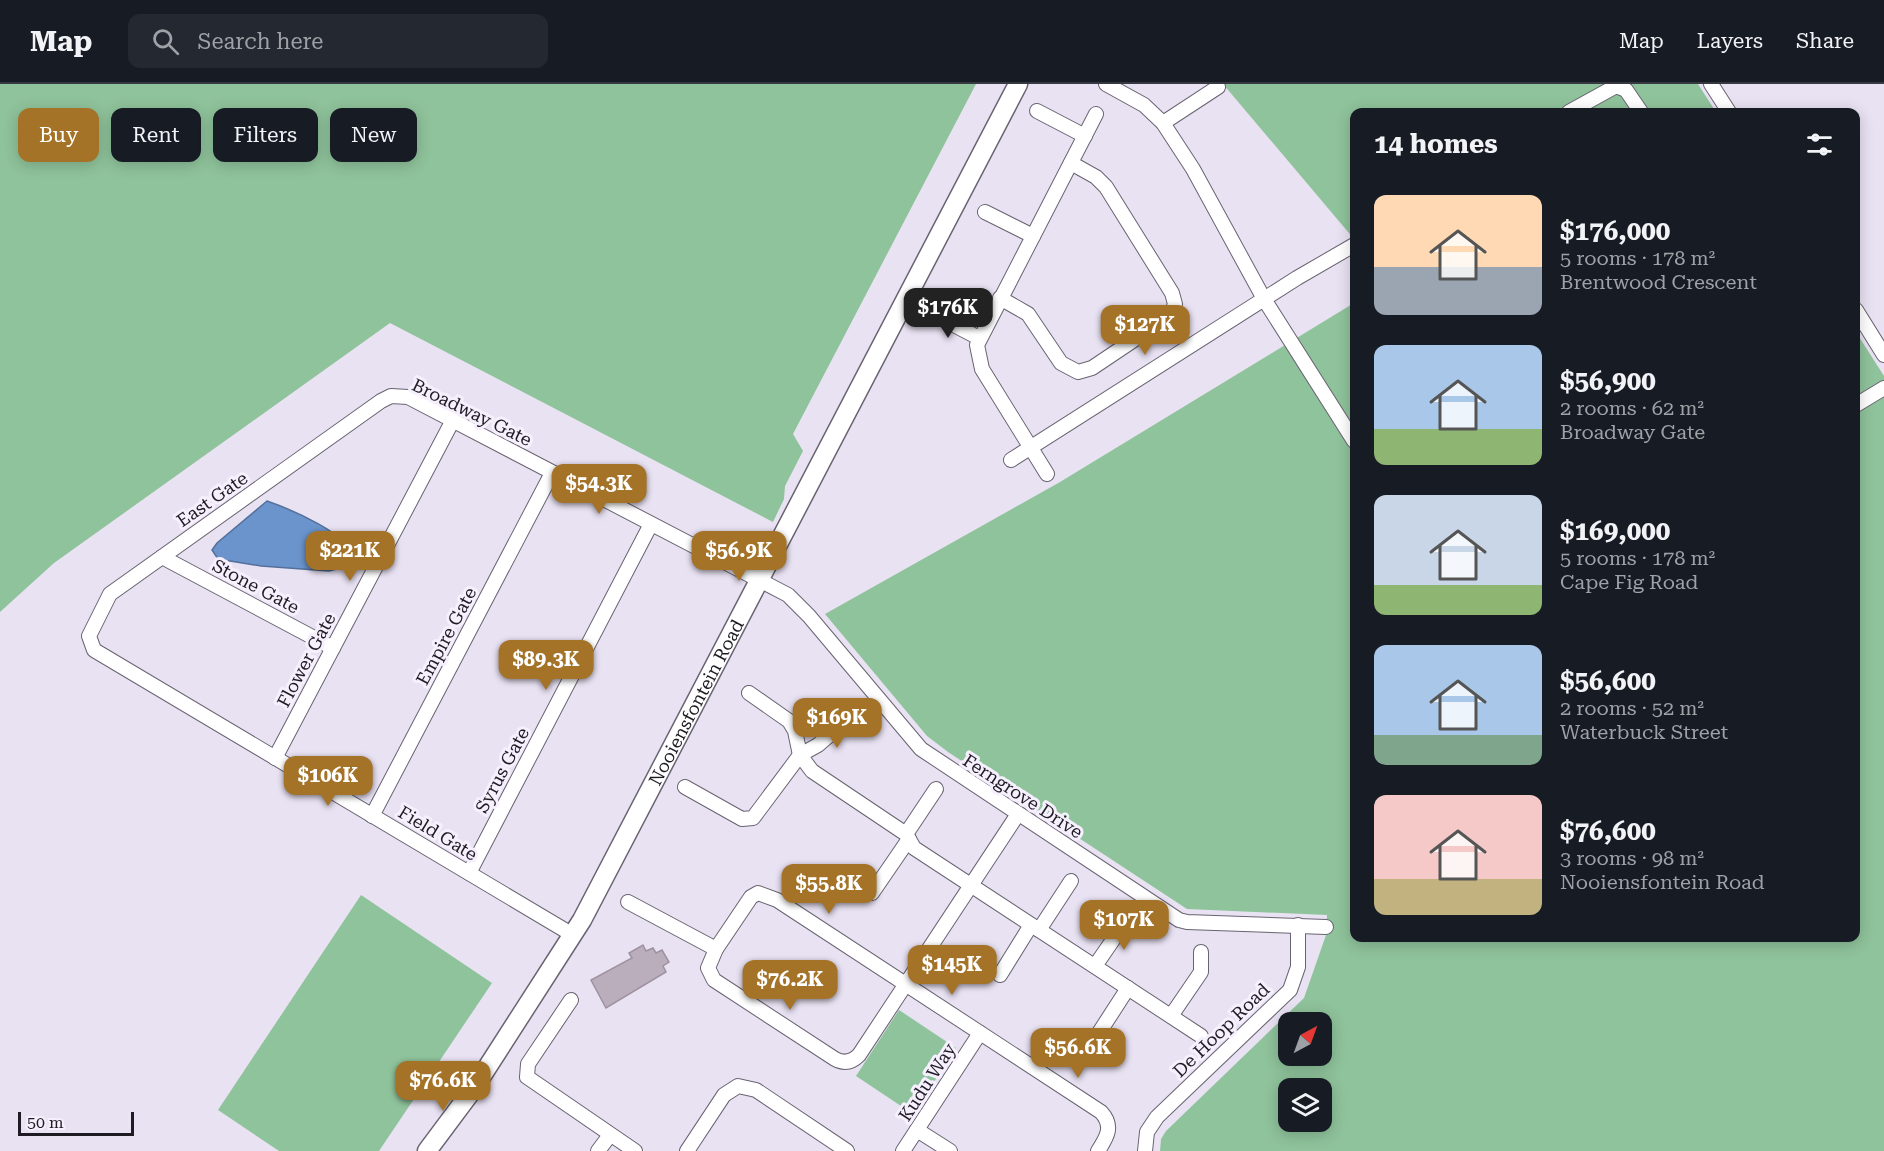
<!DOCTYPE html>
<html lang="en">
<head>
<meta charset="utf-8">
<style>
  :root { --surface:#171b24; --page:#242831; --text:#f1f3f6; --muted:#9ea1a6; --line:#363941; --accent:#a47328 }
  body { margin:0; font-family:"Roboto Serif",serif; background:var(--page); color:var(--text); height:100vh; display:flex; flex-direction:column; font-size:22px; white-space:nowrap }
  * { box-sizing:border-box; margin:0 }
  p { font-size:20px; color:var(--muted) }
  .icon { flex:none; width:33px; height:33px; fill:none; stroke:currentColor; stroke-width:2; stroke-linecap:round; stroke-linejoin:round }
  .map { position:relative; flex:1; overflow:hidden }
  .drawer { position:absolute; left:1350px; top:24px; width:510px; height:834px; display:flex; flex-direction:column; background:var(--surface); border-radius:12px; box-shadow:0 3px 15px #0003 }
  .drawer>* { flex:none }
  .top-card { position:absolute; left:18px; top:24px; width:570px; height:54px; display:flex; gap:12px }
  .needle { width:39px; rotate:41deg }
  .fabs { position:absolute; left:1278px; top:928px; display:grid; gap:12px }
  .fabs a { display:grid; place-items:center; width:54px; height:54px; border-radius:12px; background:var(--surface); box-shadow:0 3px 15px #0003; font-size:30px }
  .scale { position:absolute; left:18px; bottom:15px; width:116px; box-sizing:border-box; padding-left:6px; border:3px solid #1e1c22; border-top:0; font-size:16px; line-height:21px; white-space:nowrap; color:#1e1c22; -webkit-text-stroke:4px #f6f0fe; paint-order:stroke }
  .price { position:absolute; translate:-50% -51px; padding:0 14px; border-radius:12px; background:var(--accent); color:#fff; font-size:20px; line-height:39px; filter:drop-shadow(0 2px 3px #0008) }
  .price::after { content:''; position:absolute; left:50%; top:36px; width:18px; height:14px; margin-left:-9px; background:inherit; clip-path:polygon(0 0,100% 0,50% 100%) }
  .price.active { background:#222; color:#fff }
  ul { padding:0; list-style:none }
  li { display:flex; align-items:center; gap:18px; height:150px; padding:0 24px }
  li span { display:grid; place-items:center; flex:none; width:168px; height:120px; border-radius:12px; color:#555 }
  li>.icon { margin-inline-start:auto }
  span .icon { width:72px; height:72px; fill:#fffc; stroke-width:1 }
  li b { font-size:26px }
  h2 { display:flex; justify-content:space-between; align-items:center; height:72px; padding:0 24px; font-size:26px }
  .pill { padding:0 21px; border-radius:12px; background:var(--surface); box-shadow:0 3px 15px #0003; font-size:21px; line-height:54px }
  .pill.active { background:var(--accent); color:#fff }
  header { display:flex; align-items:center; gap:36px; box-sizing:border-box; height:84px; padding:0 30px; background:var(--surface); border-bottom:2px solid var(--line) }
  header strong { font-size:28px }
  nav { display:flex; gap:33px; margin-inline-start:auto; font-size:21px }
  .search { width:420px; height:54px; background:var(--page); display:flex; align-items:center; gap:15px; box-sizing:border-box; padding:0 21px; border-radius:12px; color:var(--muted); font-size:22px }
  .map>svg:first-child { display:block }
  .green { fill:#8fc39b; fill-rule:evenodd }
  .water { fill:#6b94cd; stroke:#54709a; stroke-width:1.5 }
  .building { fill:#baaebc; stroke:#9e929f; stroke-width:1.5 }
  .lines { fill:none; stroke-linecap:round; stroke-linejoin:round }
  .minor-casing { stroke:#696371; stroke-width:16 }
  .tertiary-casing { stroke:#696371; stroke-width:21 }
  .minor { stroke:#fff; stroke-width:14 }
  .tertiary { stroke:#fff; stroke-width:18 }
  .labels { text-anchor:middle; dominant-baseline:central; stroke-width:6; stroke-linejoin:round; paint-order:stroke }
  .street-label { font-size:18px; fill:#1e1c22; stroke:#f6f0fe }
</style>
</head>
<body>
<header>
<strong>Map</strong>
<div class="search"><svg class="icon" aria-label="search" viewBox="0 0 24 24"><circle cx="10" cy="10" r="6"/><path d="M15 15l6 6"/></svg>Search here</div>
<nav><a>Map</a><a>Layers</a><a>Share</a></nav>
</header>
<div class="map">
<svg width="1884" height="1067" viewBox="0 0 1884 1067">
  <rect width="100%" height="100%" fill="#e9e2f3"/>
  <g class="green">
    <polygon points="0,0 976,0 793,350 803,367 785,402 784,415 773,438 390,239 54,479 0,528"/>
    <polygon points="1223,0 1698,0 1716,28 1354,28 1354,155"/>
    <path d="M1354,219V854H1856V248L1884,292V1067H1160L1161,1055L1166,1047L1304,914L1326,851L1327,831L1187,825L948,668L927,652L825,530L1060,398ZM1288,939H1322V972H1288ZM1288,1005H1322V1038H1288Z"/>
    <polygon points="361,811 492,899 379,1067 279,1067 218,1026"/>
    <polygon points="899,926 956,964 913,1030 856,992"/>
  </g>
  <path class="water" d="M267,417C290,425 350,450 356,475L352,481L329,487L261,482L218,475L212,466L217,459Z"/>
  <polygon class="building" points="643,861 646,867 653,864 656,869 662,866 669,878 663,882 666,888 606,924 591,896 632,874 629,869"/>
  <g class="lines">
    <g class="minor-casing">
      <g id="minor">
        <polyline points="1106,0 1144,21 1163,39 1193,85 1264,215 1354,357"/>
        <polyline points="1711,0 1729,28"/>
        <polyline points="1037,27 1085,52"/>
        <polyline points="1569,28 1616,2 1626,6 1641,28"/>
        <polyline points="1163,39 1218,3"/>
        <polyline points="985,128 1033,152"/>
        <polyline points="1000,214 1028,230 1061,279 1078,288 1092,284 1171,231 1175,220 1172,209 1106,103 1096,93 1071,79"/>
        <polyline points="1856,226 1884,271"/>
        <polyline points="931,229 979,254"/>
        <polyline points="1856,321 1884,304"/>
        <polyline points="1011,376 1297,194 1354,161"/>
        <polyline points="1047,390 982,285 977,261 1096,30"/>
        <polyline points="162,473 333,564"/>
        <polyline points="749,609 789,637 795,647 800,671 812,687 906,750 914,764 1201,952"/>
        <polyline points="275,674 453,336"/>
        <polyline points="685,703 742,735 753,734 800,671 818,661 854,630"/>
        <path d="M1018,730L859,971C852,978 844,980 835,975L714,896L708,884L716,865L751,813L758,809L777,816C885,887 993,958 1101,1028C1114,1042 1107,1053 1098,1067"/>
        <polyline points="372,732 552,389"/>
        <polyline points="906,750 936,705"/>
        <polyline points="469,789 651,440"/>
        <polyline points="872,809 909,755"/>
        <polyline points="628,818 716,865"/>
        <polyline points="1039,846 1071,797"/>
        <polyline points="573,851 94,566 89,552 110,510 381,317 391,312 408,313 788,511 809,532 921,665 1179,836 1187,838 1326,843"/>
        <polyline points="1095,882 1128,834"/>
        <polyline points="1000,891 1031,841"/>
        <polyline points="571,916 528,980 527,993 635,1067"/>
        <polyline points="1171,932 1201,888 1201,868"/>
        <polyline points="1095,955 1128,904"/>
        <polyline points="917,1046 950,1067"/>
        <polyline points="598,1067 610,1051"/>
        <polyline points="687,1067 724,1011 738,1002 756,1006 847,1067"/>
        <polyline points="903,1067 980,949"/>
        <polyline points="1145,1067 1147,1048 1157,1033 1290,906 1298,883 1298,841"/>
      </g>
    </g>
    <g class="tertiary-casing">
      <g id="tertiary">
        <path id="s1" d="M427,1067L474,1004L582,836L1018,0"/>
      </g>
    </g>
    <use href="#minor" class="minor"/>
    <use href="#tertiary" class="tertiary"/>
  </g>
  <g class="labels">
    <g class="street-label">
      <text transform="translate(472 328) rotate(26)">Broadway Gate</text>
      <text transform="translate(212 415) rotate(-35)">East Gate</text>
      <text transform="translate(256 502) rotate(28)">Stone Gate</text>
      <text transform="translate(446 552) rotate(-62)">Empire Gate</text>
      <text transform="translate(306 576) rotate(-62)">Flower Gate</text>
      <text stroke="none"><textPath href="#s1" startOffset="524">Nooiensfontein Road</textPath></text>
      <text transform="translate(502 686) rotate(-62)">Syrus Gate</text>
      <text transform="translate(1023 712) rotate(33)">Ferngrove Drive</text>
      <text transform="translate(438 749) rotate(31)">Field Gate</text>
      <text transform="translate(1221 946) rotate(-44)">De Hoop Road</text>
      <text transform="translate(927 998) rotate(-57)">Kudu Way</text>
    </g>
  </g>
</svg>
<div class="fabs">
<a><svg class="needle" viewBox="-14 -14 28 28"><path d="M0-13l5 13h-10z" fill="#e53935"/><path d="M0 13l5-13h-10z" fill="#9ea1a6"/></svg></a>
<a><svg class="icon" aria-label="layers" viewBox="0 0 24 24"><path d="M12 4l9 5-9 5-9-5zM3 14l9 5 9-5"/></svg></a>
</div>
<div class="scale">50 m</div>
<b class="price active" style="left:948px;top:255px">$176K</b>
<b class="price" style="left:1145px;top:272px">$127K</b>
<b class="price" style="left:599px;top:431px">$54.3K</b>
<b class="price" style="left:350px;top:498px">$221K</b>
<b class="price" style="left:739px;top:498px">$56.9K</b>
<b class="price" style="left:546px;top:607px">$89.3K</b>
<b class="price" style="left:837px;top:665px">$169K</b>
<b class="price" style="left:328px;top:723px">$106K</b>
<b class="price" style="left:829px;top:831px">$55.8K</b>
<b class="price" style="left:1124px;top:867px">$107K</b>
<b class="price" style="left:952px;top:912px">$145K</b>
<b class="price" style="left:790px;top:927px">$76.2K</b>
<b class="price" style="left:1078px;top:995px">$56.6K</b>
<b class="price" style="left:443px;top:1028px">$76.6K</b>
<div class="top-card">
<a class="pill active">Buy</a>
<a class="pill">Rent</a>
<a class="pill">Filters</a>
<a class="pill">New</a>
</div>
<section class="drawer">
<h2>14 homes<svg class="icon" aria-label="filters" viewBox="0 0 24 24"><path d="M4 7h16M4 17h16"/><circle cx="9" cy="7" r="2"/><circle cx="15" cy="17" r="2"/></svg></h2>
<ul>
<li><span style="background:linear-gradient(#ffd9b3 60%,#9aa5b1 0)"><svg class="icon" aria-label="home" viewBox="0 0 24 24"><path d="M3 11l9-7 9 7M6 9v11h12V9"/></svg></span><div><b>$176,000</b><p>5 rooms · 178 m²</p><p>Brentwood Crescent</p></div></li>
<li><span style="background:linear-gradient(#a9c7e8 70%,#8fb573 0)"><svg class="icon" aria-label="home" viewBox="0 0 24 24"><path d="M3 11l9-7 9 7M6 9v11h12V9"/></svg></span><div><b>$56,900</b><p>2 rooms · 62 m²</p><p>Broadway Gate</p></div></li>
<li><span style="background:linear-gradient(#c9d6e8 75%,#8fb573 0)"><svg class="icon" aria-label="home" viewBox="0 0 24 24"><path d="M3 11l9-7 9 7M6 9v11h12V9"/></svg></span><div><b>$169,000</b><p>5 rooms · 178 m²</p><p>Cape Fig Road</p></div></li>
<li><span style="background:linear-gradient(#a9c7e8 75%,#7fa58c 0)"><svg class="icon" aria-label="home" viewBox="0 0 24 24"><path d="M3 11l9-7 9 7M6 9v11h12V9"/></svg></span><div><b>$56,600</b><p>2 rooms · 52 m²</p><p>Waterbuck Street</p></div></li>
<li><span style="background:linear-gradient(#f6c9c9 70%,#c2b280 0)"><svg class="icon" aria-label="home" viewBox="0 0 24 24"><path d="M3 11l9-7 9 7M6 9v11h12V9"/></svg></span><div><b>$76,600</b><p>3 rooms · 98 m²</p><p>Nooiensfontein Road</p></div></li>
</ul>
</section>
</div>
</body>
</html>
